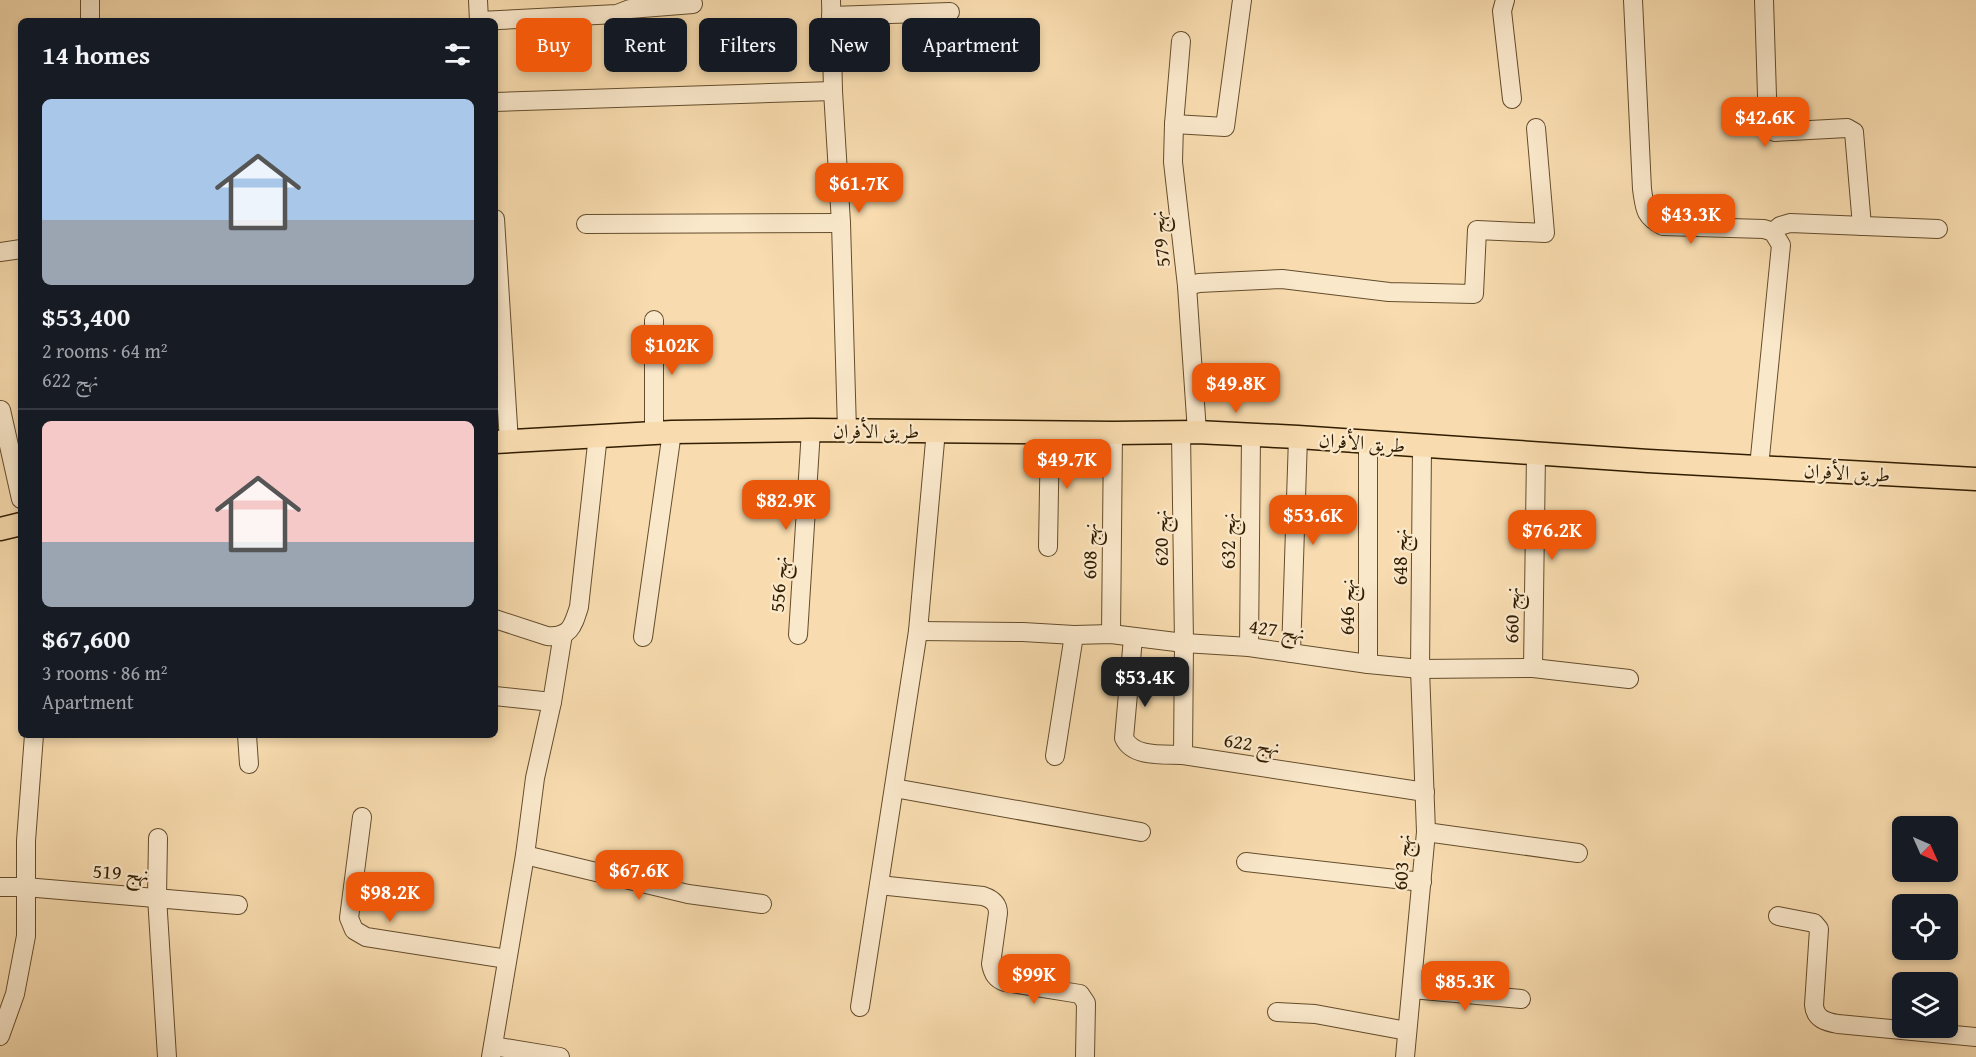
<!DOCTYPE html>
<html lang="en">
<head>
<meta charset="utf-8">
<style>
  :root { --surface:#171b24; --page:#20242c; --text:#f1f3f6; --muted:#9ea1a6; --line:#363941; --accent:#ea580c }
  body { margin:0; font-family:"Gentium Book Plus",Amiri,serif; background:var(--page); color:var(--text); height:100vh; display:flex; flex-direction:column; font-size:22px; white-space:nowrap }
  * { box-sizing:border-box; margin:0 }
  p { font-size:20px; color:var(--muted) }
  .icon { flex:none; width:33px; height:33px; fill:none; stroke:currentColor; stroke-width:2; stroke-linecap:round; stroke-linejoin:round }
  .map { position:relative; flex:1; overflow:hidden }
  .details { position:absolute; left:18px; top:18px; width:480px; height:720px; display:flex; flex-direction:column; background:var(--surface); border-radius:9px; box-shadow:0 3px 9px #0003 }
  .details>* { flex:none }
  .banner { position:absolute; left:516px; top:18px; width:570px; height:54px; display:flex; gap:12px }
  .needle { width:39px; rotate:135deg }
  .tools { position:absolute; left:1892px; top:816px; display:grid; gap:12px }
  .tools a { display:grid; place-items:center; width:66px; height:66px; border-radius:9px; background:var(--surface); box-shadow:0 3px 9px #0003; font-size:30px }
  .price { position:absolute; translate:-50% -51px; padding:0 14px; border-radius:12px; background:var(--accent); color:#fff; font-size:20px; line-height:39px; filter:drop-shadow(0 2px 3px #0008) }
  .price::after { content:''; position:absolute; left:50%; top:36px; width:18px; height:14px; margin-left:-9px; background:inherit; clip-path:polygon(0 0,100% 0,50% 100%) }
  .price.active { background:#222; color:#fff }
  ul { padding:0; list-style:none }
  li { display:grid; align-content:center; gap:12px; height:318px; padding:0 24px }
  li+li { border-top:2px solid var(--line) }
  li span { display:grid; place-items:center; height:186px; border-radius:9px; color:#555 }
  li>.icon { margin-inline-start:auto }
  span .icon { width:108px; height:108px; fill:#fffc; stroke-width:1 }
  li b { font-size:26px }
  h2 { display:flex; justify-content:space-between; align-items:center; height:72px; padding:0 24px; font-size:26px }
  .tag { padding:0 21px; border-radius:9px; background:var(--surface); box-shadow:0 3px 9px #0003; font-size:21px; line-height:54px }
  .tag.active { background:var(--accent); color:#fff }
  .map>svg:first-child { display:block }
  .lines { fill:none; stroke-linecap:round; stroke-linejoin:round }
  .minor-casing { stroke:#644d2c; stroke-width:20 }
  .major-casing { stroke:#321d00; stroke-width:25 }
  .minor { stroke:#fae8cb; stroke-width:18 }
  .major { stroke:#f8dcaf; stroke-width:22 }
  .labels { text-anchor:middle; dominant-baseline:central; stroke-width:4.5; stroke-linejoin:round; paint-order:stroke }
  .street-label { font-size:20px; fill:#321d00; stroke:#fae8cb }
</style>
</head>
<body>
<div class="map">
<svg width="1976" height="1057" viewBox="0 0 1976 1057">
  <rect width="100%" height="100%" fill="#f8dcaf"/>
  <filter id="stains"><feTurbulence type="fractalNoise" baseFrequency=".00333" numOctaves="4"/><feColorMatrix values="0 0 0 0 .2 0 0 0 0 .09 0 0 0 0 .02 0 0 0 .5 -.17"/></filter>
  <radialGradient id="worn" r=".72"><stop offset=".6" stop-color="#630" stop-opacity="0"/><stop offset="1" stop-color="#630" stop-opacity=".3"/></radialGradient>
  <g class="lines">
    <g class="minor-casing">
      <g id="minor">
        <polyline points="478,0 479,21"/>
        <polyline points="831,0 833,91 841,223 847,430"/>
        <polyline points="1505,0 1502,11 1512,99"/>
        <path d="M1633,0L1642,189C1645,209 1644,216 1663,226L1764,229L1773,232L1781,245L1759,467"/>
        <polyline points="1764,0 1768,128 1775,132 1847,128 1854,132 1862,226"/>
        <polyline points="831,16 950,12"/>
        <polyline points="90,21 90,0"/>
        <polyline points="479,21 617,14 630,9 693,4"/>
        <polyline points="1181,41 1174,124 1173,162 1187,286 1197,432"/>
        <polyline points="495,102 833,91"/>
        <polyline points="1174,124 1225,127 1242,0"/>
        <polyline points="495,219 509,442"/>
        <polyline points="586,224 841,223"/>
        <polyline points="1773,232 1780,226 1790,223 1938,229"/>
        <polyline points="0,252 21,249"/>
        <polyline points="1187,286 1199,283 1282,279 1389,292 1474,294 1477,230 1545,233 1536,128"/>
        <polyline points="654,320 654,434"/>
        <polyline points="1,410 21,499"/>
        <polyline points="1181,433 1184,643 1183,755 1425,792"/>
        <polyline points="1048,547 1050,432"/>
        <path d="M495,619L547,636C570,638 573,626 579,607L598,435"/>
        <polyline points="918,631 1023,632 1074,635 1111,634 1184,643 1249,647 1368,664 1420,669 1533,668 1629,679"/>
        <polyline points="1111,634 1113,433"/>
        <polyline points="798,635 811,430"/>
        <polyline points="643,637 672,432"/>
        <path d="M1133,638L1124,738C1133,758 1164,754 1183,755"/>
        <polyline points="1249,647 1251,435"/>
        <polyline points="1291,653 1298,437"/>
        <polyline points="1368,664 1368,443"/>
        <polyline points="1533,668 1536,454"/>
        <polyline points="495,696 552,702"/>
        <polyline points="247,735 249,764"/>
        <polyline points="1055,756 1074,635"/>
        <polyline points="894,788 1141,832"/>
        <polyline points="362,817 349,918 354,930 366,937 507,959"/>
        <polyline points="1426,832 1578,853"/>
        <polyline points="158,838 157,897 167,1057"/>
        <polyline points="525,855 688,894 762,904"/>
        <polyline points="1246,862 1422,882"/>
        <path d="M879,885L983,896C992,899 998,903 998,913L991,964C993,974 996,979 1005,982L1080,994L1086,1003L1085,1057"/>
        <polyline points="0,887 25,887 238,905"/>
        <path d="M1778,916L1814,923L1819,929L1814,1005C1815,1019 1826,1022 1838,1024L1976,1037"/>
        <polyline points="1412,989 1521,999"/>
        <polyline points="860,1007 918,631 936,430"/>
        <polyline points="1277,1012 1315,1014 1407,1031"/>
        <polyline points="0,1036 15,994 26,936 26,841 34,735"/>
        <polyline points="493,1046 560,1057"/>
        <polyline points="491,1057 525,855 535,778 552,702 563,634"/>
        <polyline points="1405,1057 1426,832 1420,669 1422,447"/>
      </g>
    </g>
    <g class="major-casing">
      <g id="major">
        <polyline points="495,442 672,432 811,430 1113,433 1197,432 1298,437 1648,461 1976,479"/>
        <polyline points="0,529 21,524"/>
      </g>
    </g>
    <use href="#minor" class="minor"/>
    <use href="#major" class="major"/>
  </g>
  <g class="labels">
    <g class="street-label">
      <text transform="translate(1159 239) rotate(-97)">نهج 579</text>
      <text x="876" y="430">طريق الأفران</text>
      <text transform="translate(1362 442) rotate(4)">طريق الأفران</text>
      <text transform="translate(1847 472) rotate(3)">طريق الأفران</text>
      <text transform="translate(1160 538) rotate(-91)">نهج 620</text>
      <text transform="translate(1227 541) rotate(-90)">نهج 632</text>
      <text transform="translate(1089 551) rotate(-89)">نهج 608</text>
      <text transform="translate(1399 557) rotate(-90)">نهج 648</text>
      <text transform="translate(778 584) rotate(-86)">نهج 556</text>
      <text transform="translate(1346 607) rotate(-90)">نهج 646</text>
      <text transform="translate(1511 615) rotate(-89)">نهج 660</text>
      <text transform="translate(1277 629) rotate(8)">نهج 427</text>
      <text transform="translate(1252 743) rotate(8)">نهج 622</text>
      <text transform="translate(1401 862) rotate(-86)">نهج 603</text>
      <text transform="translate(121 872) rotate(4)">نهج 519</text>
    </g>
  </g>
  <rect width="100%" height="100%" filter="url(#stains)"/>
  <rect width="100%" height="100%" fill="url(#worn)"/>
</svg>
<div class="tools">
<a><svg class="needle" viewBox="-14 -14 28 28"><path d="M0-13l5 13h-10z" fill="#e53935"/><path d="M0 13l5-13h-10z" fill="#9ea1a6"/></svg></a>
<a><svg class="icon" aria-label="locate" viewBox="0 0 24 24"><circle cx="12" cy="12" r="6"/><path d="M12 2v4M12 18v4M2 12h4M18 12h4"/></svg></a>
<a><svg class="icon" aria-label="layers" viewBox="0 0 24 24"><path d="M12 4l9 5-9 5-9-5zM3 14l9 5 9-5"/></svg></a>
</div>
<b class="price" style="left:1765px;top:148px">$42.6K</b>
<b class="price" style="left:859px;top:214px">$61.7K</b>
<b class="price" style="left:1691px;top:245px">$43.3K</b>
<b class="price" style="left:672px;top:376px">$102K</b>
<b class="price" style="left:1236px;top:414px">$49.8K</b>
<b class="price" style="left:1067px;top:490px">$49.7K</b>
<b class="price" style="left:786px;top:531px">$82.9K</b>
<b class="price" style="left:1313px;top:546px">$53.6K</b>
<b class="price" style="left:1552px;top:561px">$76.2K</b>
<b class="price active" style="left:1145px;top:708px">$53.4K</b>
<b class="price" style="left:639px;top:901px">$67.6K</b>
<b class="price" style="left:390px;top:923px">$98.2K</b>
<b class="price" style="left:1034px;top:1005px">$99K</b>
<b class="price" style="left:1465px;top:1012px">$85.3K</b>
<div class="banner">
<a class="tag active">Buy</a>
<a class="tag">Rent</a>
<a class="tag">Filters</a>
<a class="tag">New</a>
<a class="tag">Apartment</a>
</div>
<section class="details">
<h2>14 homes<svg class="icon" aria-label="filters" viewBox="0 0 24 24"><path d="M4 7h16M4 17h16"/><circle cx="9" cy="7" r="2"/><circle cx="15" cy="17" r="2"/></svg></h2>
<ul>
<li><span style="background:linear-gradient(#a9c7e8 65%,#9aa5b1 0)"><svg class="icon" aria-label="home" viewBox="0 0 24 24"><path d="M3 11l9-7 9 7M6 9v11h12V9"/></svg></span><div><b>$53,400</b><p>2 rooms · 64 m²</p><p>نهج 622</p></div></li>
<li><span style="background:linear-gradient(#f6c9c9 65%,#9aa5b1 0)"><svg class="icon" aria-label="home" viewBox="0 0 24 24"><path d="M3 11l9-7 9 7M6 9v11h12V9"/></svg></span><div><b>$67,600</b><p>3 rooms · 86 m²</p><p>Apartment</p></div></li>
</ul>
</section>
</div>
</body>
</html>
